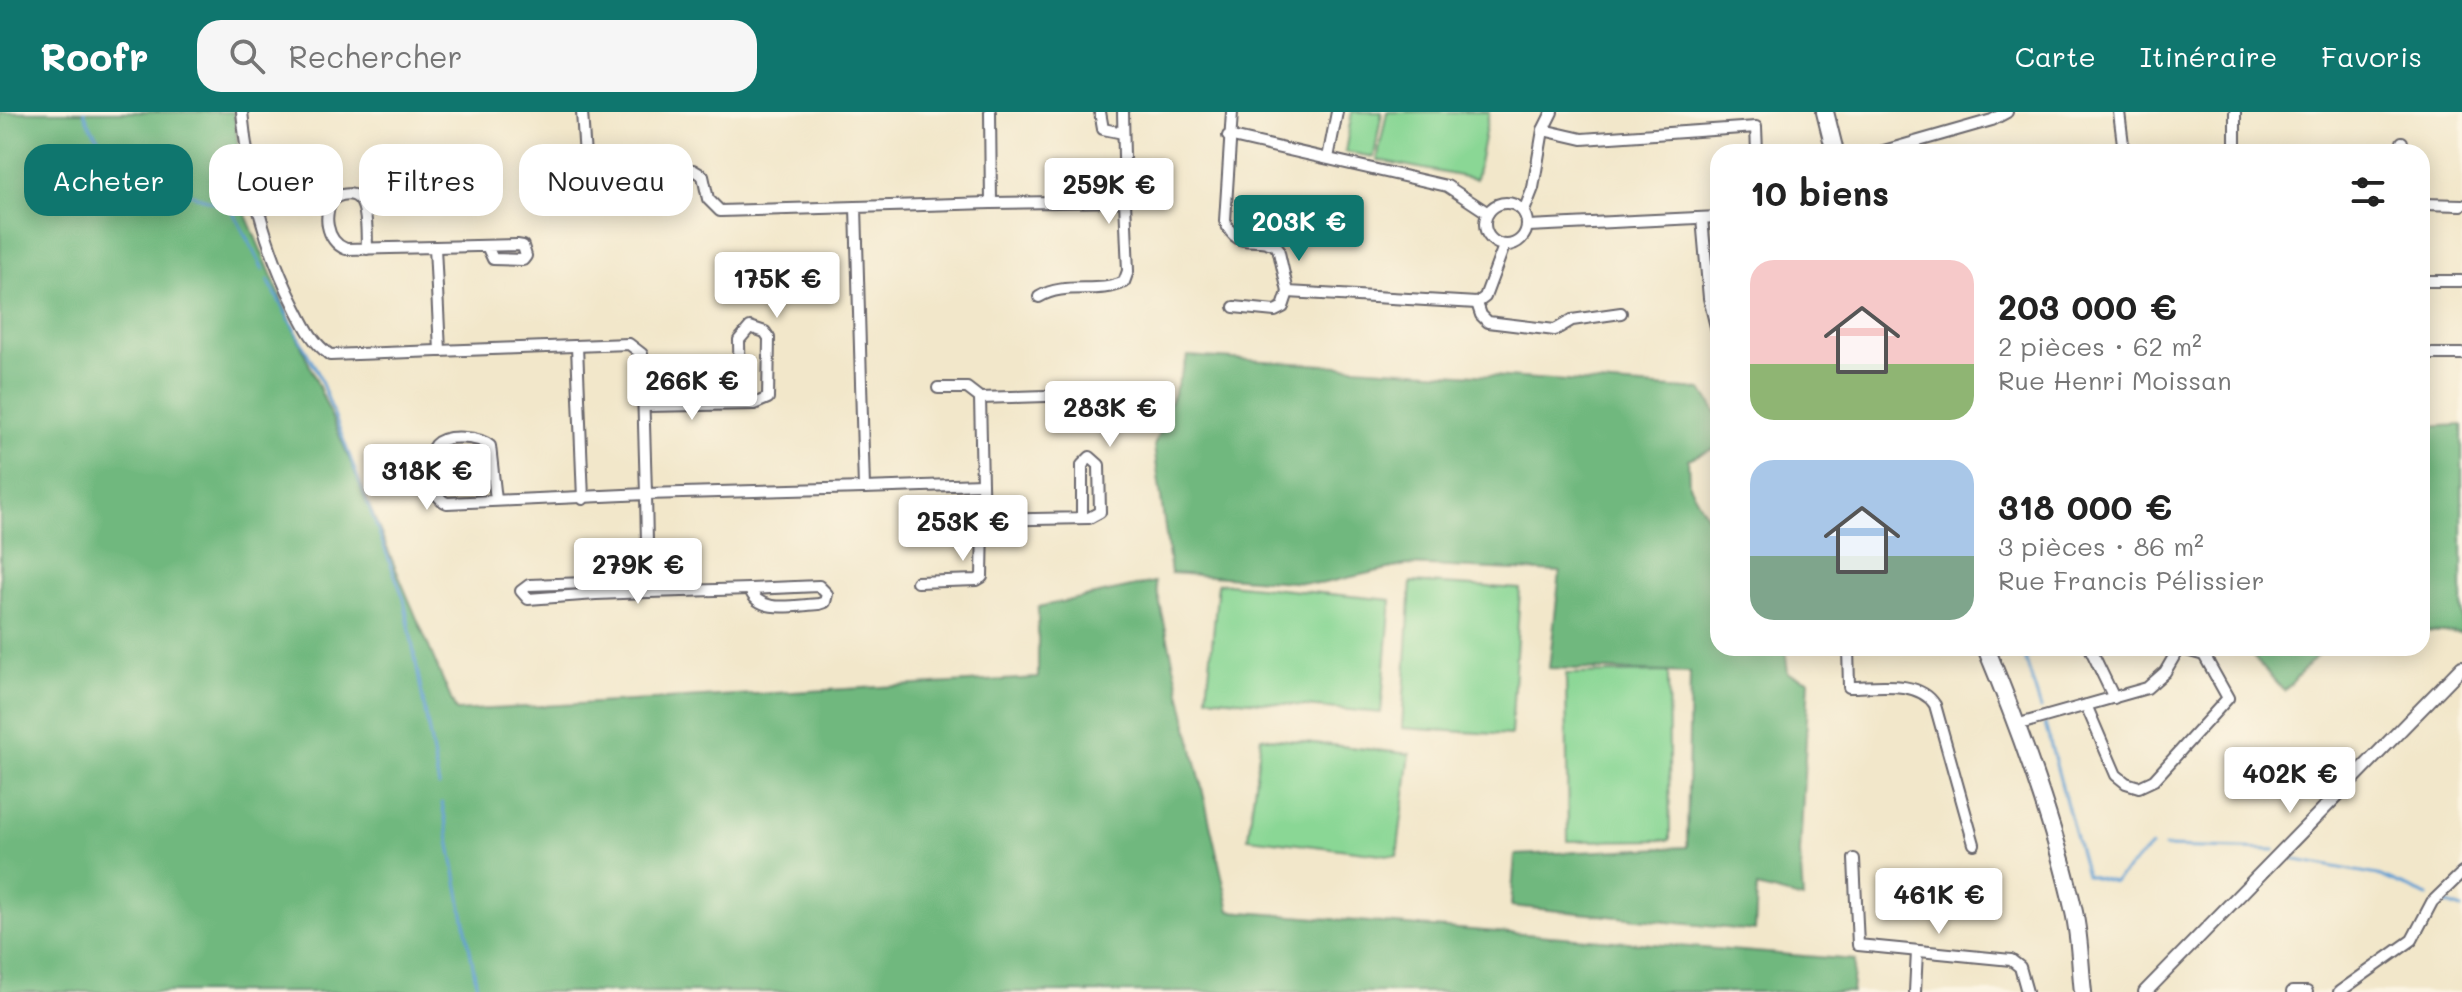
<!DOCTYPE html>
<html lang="fr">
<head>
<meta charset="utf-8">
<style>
  :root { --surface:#fff; --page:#f6f6f6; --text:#222; --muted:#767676; --accent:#0f766e }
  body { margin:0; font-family:Mali,sans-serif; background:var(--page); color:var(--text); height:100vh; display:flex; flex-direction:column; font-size:30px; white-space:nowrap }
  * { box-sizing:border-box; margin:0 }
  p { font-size:26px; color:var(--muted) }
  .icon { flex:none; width:44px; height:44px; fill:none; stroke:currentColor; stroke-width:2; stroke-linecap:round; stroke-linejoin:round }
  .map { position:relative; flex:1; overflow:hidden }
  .drawer { position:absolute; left:1710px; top:32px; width:720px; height:512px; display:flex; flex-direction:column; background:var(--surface); border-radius:24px; box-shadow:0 4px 20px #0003 }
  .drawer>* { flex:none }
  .guide { position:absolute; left:24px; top:32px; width:760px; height:72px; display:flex; gap:16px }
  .price { position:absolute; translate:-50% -68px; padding:0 18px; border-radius:8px; background:#fff; color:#222; font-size:26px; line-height:52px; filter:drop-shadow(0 2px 4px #0008) }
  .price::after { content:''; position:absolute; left:50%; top:48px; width:24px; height:18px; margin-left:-12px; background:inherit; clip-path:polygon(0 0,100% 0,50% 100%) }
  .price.active { background:var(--accent); color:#fff }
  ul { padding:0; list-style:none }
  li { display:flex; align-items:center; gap:24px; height:200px; padding:0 40px }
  li span { display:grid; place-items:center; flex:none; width:224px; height:160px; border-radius:24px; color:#555 }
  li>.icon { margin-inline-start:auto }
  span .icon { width:96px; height:96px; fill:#fffc; stroke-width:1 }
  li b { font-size:34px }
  h2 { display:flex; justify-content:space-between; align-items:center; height:96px; padding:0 40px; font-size:34px }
  .tag { padding:0 28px; border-radius:24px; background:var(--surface); box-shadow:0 4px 20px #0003; font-size:28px; line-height:72px }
  .tag.active { background:var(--accent); color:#fff }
  header { display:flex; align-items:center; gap:48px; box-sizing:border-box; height:112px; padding:0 40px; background:var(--accent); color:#fff }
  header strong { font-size:38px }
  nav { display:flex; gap:44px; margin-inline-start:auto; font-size:28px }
  .search { width:560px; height:72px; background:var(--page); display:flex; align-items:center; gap:20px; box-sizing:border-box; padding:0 28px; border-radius:24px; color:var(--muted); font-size:30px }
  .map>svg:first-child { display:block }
  .green { fill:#8ad795; stroke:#567c68; stroke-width:2 }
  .forest { fill:#6fb87e; stroke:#486d5c; stroke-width:2 }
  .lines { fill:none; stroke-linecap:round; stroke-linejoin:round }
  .stream { stroke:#609fd2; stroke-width:3 }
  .minor-casing { stroke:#6b676d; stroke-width:14 }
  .tertiary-casing { stroke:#6b676d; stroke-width:16 }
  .primary-casing { stroke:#6b676d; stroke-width:20 }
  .minor { stroke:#fff; stroke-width:10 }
  .tertiary { stroke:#fff; stroke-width:12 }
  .primary { stroke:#fff; stroke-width:16 }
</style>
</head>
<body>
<header>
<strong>Roofr</strong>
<div class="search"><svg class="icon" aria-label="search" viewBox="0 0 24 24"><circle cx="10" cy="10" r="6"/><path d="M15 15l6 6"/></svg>Rechercher</div>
<nav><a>Carte</a><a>Itinéraire</a><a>Favoris</a></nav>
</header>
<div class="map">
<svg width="2462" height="880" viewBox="0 0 2462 880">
  <rect width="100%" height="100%" fill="#fcf5e5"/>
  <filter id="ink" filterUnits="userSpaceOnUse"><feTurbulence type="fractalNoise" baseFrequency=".0125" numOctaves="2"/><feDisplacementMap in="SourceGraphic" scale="16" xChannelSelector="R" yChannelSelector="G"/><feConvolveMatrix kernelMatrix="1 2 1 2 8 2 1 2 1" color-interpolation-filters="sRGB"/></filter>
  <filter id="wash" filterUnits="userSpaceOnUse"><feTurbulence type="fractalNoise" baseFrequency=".006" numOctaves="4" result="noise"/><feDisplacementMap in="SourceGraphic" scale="32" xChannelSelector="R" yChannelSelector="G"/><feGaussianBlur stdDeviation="1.8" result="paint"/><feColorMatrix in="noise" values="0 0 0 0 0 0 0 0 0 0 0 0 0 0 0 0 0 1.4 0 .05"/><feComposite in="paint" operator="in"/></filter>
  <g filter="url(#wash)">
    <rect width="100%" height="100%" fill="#f2e7ca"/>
    <g class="green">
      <polygon points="1352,0 1382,0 1374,45 1345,40"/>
      <polygon points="1387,0 1489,0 1476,67 1377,48"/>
      <polygon points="1411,470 1520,477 1511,623 1402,616"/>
      <polygon points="1218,471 1391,488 1381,601 1207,585"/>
      <polygon points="1668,560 1670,728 1568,729 1566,562"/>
      <polygon points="1261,625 1410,642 1397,744 1248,726"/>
    </g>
    <g class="forest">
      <polygon points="0,0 234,0 246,103 456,599 1038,566 1038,495 1155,470 1230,799 1855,848 1852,880 0,880"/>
      <polygon points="1188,244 1702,278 1718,303 1718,335 1688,347 1689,373 1718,424 1718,536 1785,536 1788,561 1809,568 1800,741 1803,787 1757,775 1755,819 1511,794 1515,743 1687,735 1690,561 1549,556 1560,460 1406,453 1320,472 1171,461 1154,334"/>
      <polygon points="2462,313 2462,521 2422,519 2422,315"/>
      <polygon points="2245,536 2324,536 2284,579"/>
    </g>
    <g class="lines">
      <g class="stream">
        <path d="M84,0C103,56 181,79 231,96L263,157"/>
        <polyline points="268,168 318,261 404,487 439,674"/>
        <polyline points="2022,536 2041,597"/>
        <polyline points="2045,612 2086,763 2114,770 2151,735"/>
        <polyline points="442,691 478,880"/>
        <polyline points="2165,735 2275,738"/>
        <polyline points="2291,747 2378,763 2428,784"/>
        <polyline points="2439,789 2462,797"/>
      </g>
    </g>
  </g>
  <g filter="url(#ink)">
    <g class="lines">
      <g class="minor-casing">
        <g id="minor">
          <path d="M242,0C249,69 263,132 295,194C305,214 312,230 330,243L629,232L642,242L646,382L864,376L856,95L991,91L990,0"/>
          <polyline points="582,0 585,45 594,60 693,58 703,64 708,87 720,99 856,95"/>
          <polyline points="1100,0 1103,17 1123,21"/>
          <polyline points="1123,0 1125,89"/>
          <path d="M1232,0L1225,109C1238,142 1256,119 1278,136L1288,180L1477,191"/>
          <polyline points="2119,0 2124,40"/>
          <polyline points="2235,0 2235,40"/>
          <polyline points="1543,18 1552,0"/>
          <polyline points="1228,24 1447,74 1488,101"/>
          <polyline points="1880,40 1992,8 2007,0"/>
          <polyline points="2402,40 2402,30"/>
          <polyline points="1328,46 1337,0"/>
          <circle cx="1506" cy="112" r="21"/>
          <path d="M991,91L1125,89L1128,159L1124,170C1097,183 1065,169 1039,185"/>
          <polyline points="2422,92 2462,93"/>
          <polyline points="1524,99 1533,76 1543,18 1582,27 1756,15 1757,40"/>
          <polyline points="1702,106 1709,186 1718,223"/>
          <polyline points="1528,114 1718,105"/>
          <polyline points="1504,134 1485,185 1477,191 1481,203 1488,210 1555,218 1572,208 1621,201"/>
          <polyline points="435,135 517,133 523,134 526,144 523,148 493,147 487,134"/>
          <path d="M367,137C366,115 371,71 336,85C321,99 326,130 346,137L435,135L440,239"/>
          <polyline points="2422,169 2461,169"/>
          <polyline points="1234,195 1275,199 1283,195 1288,180"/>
          <polyline points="577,234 583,387"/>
          <polyline points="2422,242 2462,242"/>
          <polyline points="938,276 967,276 980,286 982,372"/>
          <polyline points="980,286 1078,283 1094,289"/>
          <polyline points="644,294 754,292 768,286 769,226 765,220 750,215 739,228 740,292"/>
          <polyline points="864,376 982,372 983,408 1089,406 1100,400 1099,353 1090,345 1082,353 1082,406"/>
          <path d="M496,388L490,334C480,325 446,321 435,333C424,347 430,385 447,391L646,382L648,480L750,477"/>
          <polyline points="917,470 977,468 982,465 983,408"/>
          <path d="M819,474L827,482L825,490L819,492C796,493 758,503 750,477Z"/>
          <polyline points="596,482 528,487 521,479 529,473 586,471 596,482 648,480"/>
          <path d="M1848,536L1849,575C1877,575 1919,567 1935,593L1974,732"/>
          <polyline points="2090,536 2114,586"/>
          <polyline points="2016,613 2147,576 2165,560 2179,536 2204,543 2228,586 2154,668 2139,675 2126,671 2116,663 2086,593"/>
          <polyline points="1854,747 1858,833 2011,848 2020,855 2027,880"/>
          <polyline points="1915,880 1917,839"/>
          <polyline points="2292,880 2307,880"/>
          <polyline points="2339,880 2412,828 2432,790 2462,761"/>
        </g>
      </g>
      <g class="tertiary-casing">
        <polyline id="tertiary" points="2145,880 2462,555"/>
      </g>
      <g class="primary-casing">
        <g id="primary">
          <polyline points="1825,0 1835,40"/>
          <path d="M1986,536C2019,615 2056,717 2074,800C2080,826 2080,854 2083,880"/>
        </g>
      </g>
      <use href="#minor" class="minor"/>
      <use href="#tertiary" class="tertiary"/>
      <use href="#primary" class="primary"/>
    </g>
  </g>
</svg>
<b class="price" style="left:1109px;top:114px">259K €</b>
<b class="price active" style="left:1299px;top:151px">203K €</b>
<b class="price" style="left:777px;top:208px">175K €</b>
<b class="price" style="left:692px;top:310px">266K €</b>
<b class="price" style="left:1110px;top:337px">283K €</b>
<b class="price" style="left:427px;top:400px">318K €</b>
<b class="price" style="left:963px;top:451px">253K €</b>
<b class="price" style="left:638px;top:494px">279K €</b>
<b class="price" style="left:2290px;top:703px">402K €</b>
<b class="price" style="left:1939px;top:824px">461K €</b>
<div class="guide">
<a class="tag active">Acheter</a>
<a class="tag">Louer</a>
<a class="tag">Filtres</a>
<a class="tag">Nouveau</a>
</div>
<section class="drawer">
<h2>10 biens<svg class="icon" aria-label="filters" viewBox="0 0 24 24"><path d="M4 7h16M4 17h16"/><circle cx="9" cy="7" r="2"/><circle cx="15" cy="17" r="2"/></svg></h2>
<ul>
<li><span style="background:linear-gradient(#f6c9c9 65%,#8fb573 0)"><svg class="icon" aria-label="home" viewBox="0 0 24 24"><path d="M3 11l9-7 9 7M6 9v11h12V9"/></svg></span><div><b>203 000 €</b><p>2 pièces · 62 m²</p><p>Rue Henri Moissan</p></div></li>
<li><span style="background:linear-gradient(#a9c7e8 60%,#7fa58c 0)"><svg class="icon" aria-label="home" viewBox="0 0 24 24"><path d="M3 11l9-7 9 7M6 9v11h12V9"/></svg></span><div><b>318 000 €</b><p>3 pièces · 86 m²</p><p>Rue Francis Pélissier</p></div></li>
</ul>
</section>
</div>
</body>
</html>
